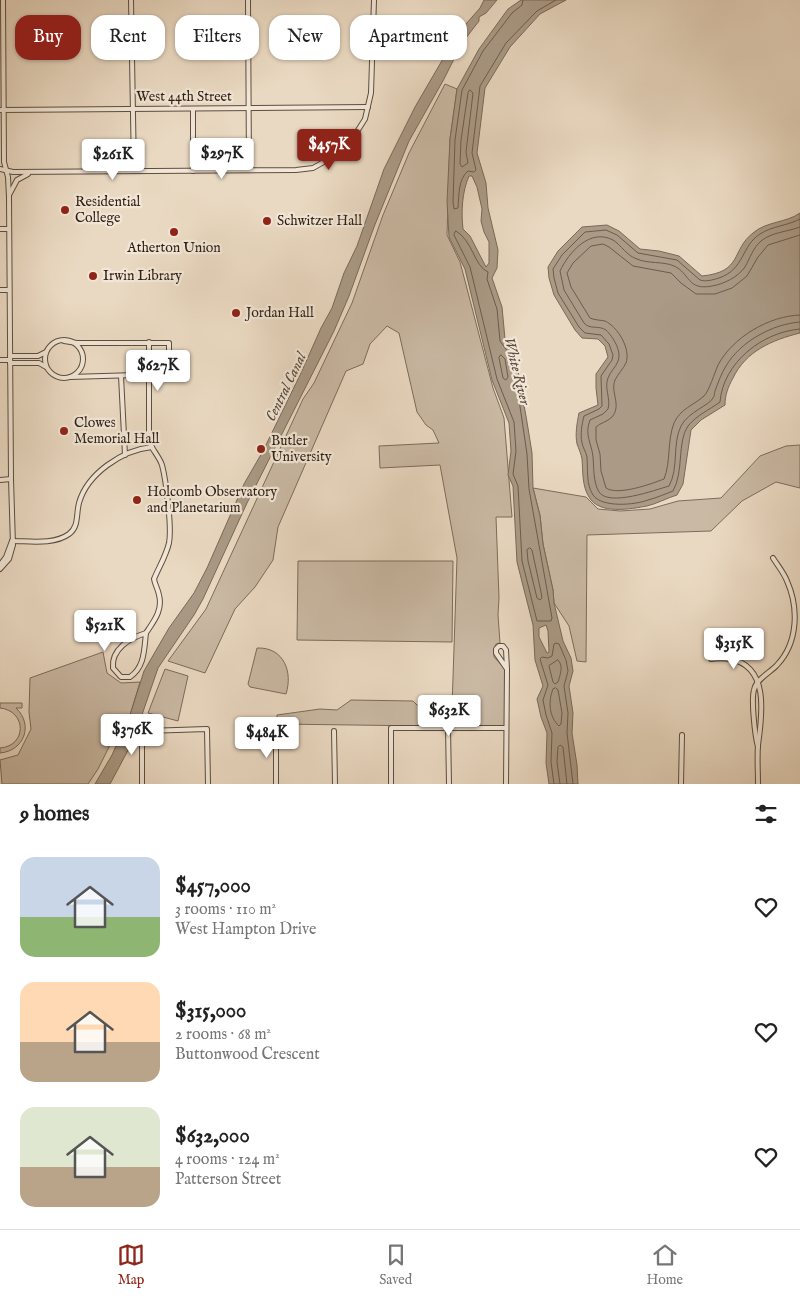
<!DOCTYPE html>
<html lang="en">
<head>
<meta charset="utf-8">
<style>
  :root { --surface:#fff; --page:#f2f2f2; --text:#222; --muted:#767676; --line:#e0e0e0; --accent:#8f2418 }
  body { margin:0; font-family:"IM FELL English",serif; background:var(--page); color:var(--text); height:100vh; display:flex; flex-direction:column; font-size:19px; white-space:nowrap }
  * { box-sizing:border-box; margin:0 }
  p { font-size:16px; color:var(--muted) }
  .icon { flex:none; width:28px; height:28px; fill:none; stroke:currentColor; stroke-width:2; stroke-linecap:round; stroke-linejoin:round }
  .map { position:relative; height:784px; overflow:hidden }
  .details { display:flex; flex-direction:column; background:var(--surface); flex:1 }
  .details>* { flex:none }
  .banner { position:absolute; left:15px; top:15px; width:500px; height:45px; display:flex; gap:10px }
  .price { position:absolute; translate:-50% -42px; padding:0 11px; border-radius:5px; background:#fff; color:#222; font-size:16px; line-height:32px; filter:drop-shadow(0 1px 2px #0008) }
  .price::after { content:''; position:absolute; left:50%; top:30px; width:15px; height:11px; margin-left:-8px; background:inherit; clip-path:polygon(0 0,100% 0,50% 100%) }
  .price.on { background:var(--accent); color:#fff }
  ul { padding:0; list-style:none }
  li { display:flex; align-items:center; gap:15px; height:125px; padding:0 20px }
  li span { display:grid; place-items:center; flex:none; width:140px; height:100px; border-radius:15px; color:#555 }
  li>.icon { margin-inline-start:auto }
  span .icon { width:60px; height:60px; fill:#fffc; stroke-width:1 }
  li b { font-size:21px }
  h2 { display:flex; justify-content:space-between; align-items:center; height:60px; padding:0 20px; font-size:21px }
  .chip { padding:0 18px; border-radius:15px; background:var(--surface); box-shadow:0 1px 4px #0004; font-size:18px; line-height:45px }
  .chip.on { background:var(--accent); color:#fff }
  .menu { display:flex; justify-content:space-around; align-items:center; height:70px; border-top:1px solid var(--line); background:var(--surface); font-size:14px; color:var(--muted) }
  .menu a { display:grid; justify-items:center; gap:2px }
  .menu .on { color:var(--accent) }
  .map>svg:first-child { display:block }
  .green { fill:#cab9a4; stroke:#7c6c5b }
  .water { fill:#aa9a86; stroke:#796958; fill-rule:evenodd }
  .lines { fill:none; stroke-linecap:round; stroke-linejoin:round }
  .shore { stroke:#6c5c4c; stroke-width:1 }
  .minor-casing { stroke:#5e4e3e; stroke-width:6 }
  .minor { stroke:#f1e6d7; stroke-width:4 }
  .poi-dot { fill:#8f2418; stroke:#f1e6d7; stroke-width:2 }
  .labels { text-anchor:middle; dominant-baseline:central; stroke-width:4.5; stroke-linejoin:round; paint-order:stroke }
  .street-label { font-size:14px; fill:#2f1f12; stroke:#f1e6d7 }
  .poi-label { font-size:14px; fill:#2f1f12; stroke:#f1e6d7; text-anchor:start }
  .water-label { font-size:15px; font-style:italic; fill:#5a4a3b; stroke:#f1e6d7 }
</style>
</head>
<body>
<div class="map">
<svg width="800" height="784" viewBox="0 0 800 784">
  <rect width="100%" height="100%" fill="#ead9c2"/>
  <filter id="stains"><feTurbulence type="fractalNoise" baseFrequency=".004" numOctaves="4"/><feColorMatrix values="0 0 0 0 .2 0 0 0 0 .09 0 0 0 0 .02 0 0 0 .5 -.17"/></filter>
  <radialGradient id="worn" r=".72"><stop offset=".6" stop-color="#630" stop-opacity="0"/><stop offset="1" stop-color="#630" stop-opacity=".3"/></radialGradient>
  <g class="green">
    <polygon points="445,84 457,89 450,139 447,235 460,262 493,388 504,418 512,517 496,517 499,598 498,615 500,643 496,644 494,649 494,657 506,670 506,727 277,724 277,715 320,709 337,710 351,700 413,701 419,707 452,708 457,558 440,465 380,468 379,446 439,443 433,430 426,425 417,412 399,333 387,326 370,344 363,364 346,371 278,527 273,560 255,587 235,609 205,673 168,661 206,609 303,399 314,383 352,303 383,215 409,153"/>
    <polygon points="800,445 800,488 776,482 742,501 711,531 587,535 586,662 577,661 569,626 554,603 553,590 543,544 540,515 533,488 586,497 598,509 620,511 650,509 678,501 721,498 760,456 786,446"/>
    <polygon points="298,561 453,561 452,642 297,640"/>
    <path d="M257,648C284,647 293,672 286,694L250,687L248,684Z"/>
    <polygon points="103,652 107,673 121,683 140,682 130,715 110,745 98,769 88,784 2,784 0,760 18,755 31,729 29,712 30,678"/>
    <polygon points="165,669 188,676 178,721 148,713"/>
    <path d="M0,703H22V708H16C34,725 24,751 0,753V748C27,746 27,711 0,708Z"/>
  </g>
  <g class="water">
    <polygon points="484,0 497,0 486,13 479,17 479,21 462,43 444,79 409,141 374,227 349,296 334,331 247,503 203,599 194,615 158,668 133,741 110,784 95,784 112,755 130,715 144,671 169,628 194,593 207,568 244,484 263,451 301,373 321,328 332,308 344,273 357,246 384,169 415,107 458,33 480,8"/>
    <path d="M521,0H566L540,14L510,47L485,88L477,153L486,183L488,208L498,250L497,268L492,278L502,307L505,339L515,354L527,422L532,453L533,488L540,516L543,544L553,590L554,603L563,641L571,658L573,671L569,686L573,713L572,733L577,765L578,784H549L546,763L547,733L541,717L537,699L543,686L535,660L533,625L517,562L513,486L508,475L511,451L509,423L492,380L465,269L449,237L447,202L450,139L457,89L479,49L508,9ZM469,176H472L477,187L482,209L481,221L484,232L489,242V263L486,267L470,236L463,229C461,212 462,192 469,176ZM546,625L548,631L549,652L547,653L539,637V628Z"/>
    <path d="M800,213V333C772,340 746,351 733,378C728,387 725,395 725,405L701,420L691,430L683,484L677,495C667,498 656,504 647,506C631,509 599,515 589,497C582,486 583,472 582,459C581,454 579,449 577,444C575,434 577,423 579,413L598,405L596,388V374L608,357L605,346L598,339L582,338L575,330L554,295L549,278L548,267L558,251L582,227L607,225L619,231L640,249L659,251L679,256L702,276C743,272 731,250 753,233C767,221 786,223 800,213Z"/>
  </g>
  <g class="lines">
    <g class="shore">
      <path d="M523,0L522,5L512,13L483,51L462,90L455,140L453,202L454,209L458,208C459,196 458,179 468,171L474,172L476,170L472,153L480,86L506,43L537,11L556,0"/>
      <polygon points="470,90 473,93 466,152 468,163 462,167 460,164 461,140 468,93"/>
      <path d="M800,219C787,226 772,226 760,234C741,246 745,269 719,278C712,280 706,282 700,280L677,260L638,253L617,235L606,230L585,232L562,255L553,269L554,278L558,293L579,327L585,333L601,335L609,344L613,355L612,360L601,376L602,406L599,409L584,416C582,424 580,434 582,443C583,448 586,452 587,457C588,470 586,484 593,495C602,508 635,505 648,500C656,498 665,494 673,491C684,472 677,441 688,426C697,415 709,410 720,402C723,363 762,332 800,329"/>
      <path d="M800,227C787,232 772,232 761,241C753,248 750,258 745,267C738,277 724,284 712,286C687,291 690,273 674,266C663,261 648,264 637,259C627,256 621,245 613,240C590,228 569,252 560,271L564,290L584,323C590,330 599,325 606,330C613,337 622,351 618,361C616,367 610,372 608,378C604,388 611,399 608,409L603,414L590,420C584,435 592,444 593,457C594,468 593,482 599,492C609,507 655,490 669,486C679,468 672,444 681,426C688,412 710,405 713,398C715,396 714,393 715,391C718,383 721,374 726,366C740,342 772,324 800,322"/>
      <path d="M456,231C473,241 474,266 488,272L487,279L497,309L500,341L511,356L518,393L527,454L529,489L552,618L551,621H537L522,561L518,486L513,474L516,451L514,422L497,379L470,267L454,235Z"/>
      <path d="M800,235L768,245L758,257L747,276L732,288L715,294H696L681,283L671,273L633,266L609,247L603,244L591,246L573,263L567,273L571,287L590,318C594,320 600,320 605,321C618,327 631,349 626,363C623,369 618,374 615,380C610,392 622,405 612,417C607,422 600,423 596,427V440L600,454L601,471L606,488C618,496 651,484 664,479C671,462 667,441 674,423C680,409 694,405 704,396C709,391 715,372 718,365C733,337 769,316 800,315"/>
      <polygon points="501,355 505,359 508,377 506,380 503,378 499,358"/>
      <polygon points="530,548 532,550 541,592 542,598 540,600 537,598 528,561 527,550"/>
      <path d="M558,660C564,666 560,675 558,682L555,684L553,682L549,666Z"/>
      <path d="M556,688L558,690L562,713L561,724L559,726C549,717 548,701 553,689Z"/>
      <polyline points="554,784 551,762 552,733 546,715 543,700 548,685 540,659 542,657 548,658 552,656 554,644 556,643 559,644 566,660 568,671 564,686 568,713 567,733 573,784"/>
      <polyline points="560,784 557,762 558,747 560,745 563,747 567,784"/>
    </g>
    <g class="minor-casing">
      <g id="minor">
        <polyline points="131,0 134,171"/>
        <polyline points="248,0 249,170"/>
        <polyline points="193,109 193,171"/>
        <polyline points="0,110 368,107"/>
        <polyline points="0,169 13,172 296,170 313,168 329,159 353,138 365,119 371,93 374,0"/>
        <polyline points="9,195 17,180 28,174"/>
        <polyline points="0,229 9,229"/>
        <polyline points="0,290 9,290"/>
        <circle cx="64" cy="359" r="19"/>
        <polyline points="64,341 77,343 169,343 169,374 70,377"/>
        <polyline points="10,356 38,356 46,352"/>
        <polyline points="0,360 10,360"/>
        <polyline points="10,363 39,363 46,367"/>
        <polyline points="121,376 125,455"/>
        <polyline points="0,480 11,479"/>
        <path d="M12,541C29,541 54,545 69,534C79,527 76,514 79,503C87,474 122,450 152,447"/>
        <polyline points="0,565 6,557 12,541"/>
        <polyline points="0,569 9,559 13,545 11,479 9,197 8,177 4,162 3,0"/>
        <path d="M146,633C154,621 163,610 159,595C158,589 155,585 154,579C159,567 166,556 169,543C172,528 166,480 162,465C159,456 152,450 149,441V342"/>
        <path d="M146,633C144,649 145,667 130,677H121L113,668C111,649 130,638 146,633Z"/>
        <path d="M711,659C717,658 724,658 730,659C770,666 762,716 758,745C757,758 758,771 758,784"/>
        <polyline points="448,727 449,784"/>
        <polyline points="334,731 335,784"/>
        <polyline points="276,734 276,784"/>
        <path d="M758,747C755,736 751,700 754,690C756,679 771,672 777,665C798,643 799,608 787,581C784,573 778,566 773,558"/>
        <polyline points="142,784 142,744 146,731 207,729 208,784"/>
        <polyline points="391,784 391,728 506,728"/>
        <polyline points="506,784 507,669 506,650 503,646 499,646 496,649 496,653 507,669"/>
        <polyline points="681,784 682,735"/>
      </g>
    </g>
    <use href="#minor" class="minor"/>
  </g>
  <g class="poi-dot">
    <circle cx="65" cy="210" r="5"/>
    <circle cx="267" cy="221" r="5"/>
    <circle cx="174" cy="232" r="5"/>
    <circle cx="93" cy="276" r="5"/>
    <circle cx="236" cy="313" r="5"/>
    <circle cx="64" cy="431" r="5"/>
    <circle cx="261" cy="449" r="5"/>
    <circle cx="137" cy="500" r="5"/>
  </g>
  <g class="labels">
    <g class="street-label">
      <text x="184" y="97">West 44th Street</text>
    </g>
    <g class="poi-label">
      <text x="75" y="202">Residential<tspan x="75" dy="16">College</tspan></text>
      <text x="277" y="221">Schwitzer Hall</text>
      <text x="174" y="248" text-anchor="middle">Atherton Union</text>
      <text x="103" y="276">Irwin Library</text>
      <text x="246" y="313">Jordan Hall</text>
      <text x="74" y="423">Clowes<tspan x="74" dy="16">Memorial Hall</tspan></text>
      <text x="271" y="441">Butler<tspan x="271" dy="16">University</tspan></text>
      <text x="147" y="492">Holcomb Observatory<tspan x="147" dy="16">and Planetarium</tspan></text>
    </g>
    <g class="water-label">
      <text transform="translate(517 371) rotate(76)">White River</text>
      <text transform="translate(286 387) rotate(-64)">Central Canal</text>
    </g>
  </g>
  <rect width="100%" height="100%" filter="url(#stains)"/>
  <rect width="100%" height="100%" fill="url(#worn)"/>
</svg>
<b class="price on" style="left:329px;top:171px">$457K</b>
<b class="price" style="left:222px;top:180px">$297K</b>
<b class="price" style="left:113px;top:181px">$261K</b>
<b class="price" style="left:158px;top:392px">$627K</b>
<b class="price" style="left:105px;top:652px">$521K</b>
<b class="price" style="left:734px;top:670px">$315K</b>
<b class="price" style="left:449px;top:737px">$632K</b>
<b class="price" style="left:132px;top:756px">$376K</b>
<b class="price" style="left:267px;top:759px">$484K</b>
<div class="banner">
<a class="chip on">Buy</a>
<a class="chip">Rent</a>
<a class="chip">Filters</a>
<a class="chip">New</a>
<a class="chip">Apartment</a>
</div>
</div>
<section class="details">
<h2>9 homes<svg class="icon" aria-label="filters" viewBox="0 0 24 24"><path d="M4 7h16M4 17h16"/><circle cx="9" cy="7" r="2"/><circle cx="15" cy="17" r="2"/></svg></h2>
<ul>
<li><span style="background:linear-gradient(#c9d6e8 60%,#8fb573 0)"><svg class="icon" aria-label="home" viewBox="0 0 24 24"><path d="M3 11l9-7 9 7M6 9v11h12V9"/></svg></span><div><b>$457,000</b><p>3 rooms · 110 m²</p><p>West Hampton Drive</p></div><svg class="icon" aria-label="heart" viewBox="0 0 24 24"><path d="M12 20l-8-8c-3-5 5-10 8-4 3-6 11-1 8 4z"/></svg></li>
<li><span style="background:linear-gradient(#ffd9b3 60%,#b9a48a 0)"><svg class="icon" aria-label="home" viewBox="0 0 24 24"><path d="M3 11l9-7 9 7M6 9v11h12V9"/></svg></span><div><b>$315,000</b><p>2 rooms · 68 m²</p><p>Buttonwood Crescent</p></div><svg class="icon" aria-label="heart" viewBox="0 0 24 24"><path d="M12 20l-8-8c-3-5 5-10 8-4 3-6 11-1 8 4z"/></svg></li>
<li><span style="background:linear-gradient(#dfe7d0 60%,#b9a48a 0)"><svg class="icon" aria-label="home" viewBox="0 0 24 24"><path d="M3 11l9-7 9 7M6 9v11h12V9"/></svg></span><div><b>$632,000</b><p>4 rooms · 124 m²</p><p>Patterson Street</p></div><svg class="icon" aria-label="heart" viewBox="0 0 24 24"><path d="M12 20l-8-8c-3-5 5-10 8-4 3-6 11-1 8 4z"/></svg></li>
</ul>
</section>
<nav class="menu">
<a class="on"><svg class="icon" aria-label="map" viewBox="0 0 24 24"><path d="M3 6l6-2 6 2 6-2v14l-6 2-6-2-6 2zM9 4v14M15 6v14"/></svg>Map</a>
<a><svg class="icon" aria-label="saved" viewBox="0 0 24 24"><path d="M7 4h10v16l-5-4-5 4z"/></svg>Saved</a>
<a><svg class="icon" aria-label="home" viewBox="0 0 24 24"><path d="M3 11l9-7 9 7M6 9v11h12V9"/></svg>Home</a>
</nav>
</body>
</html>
